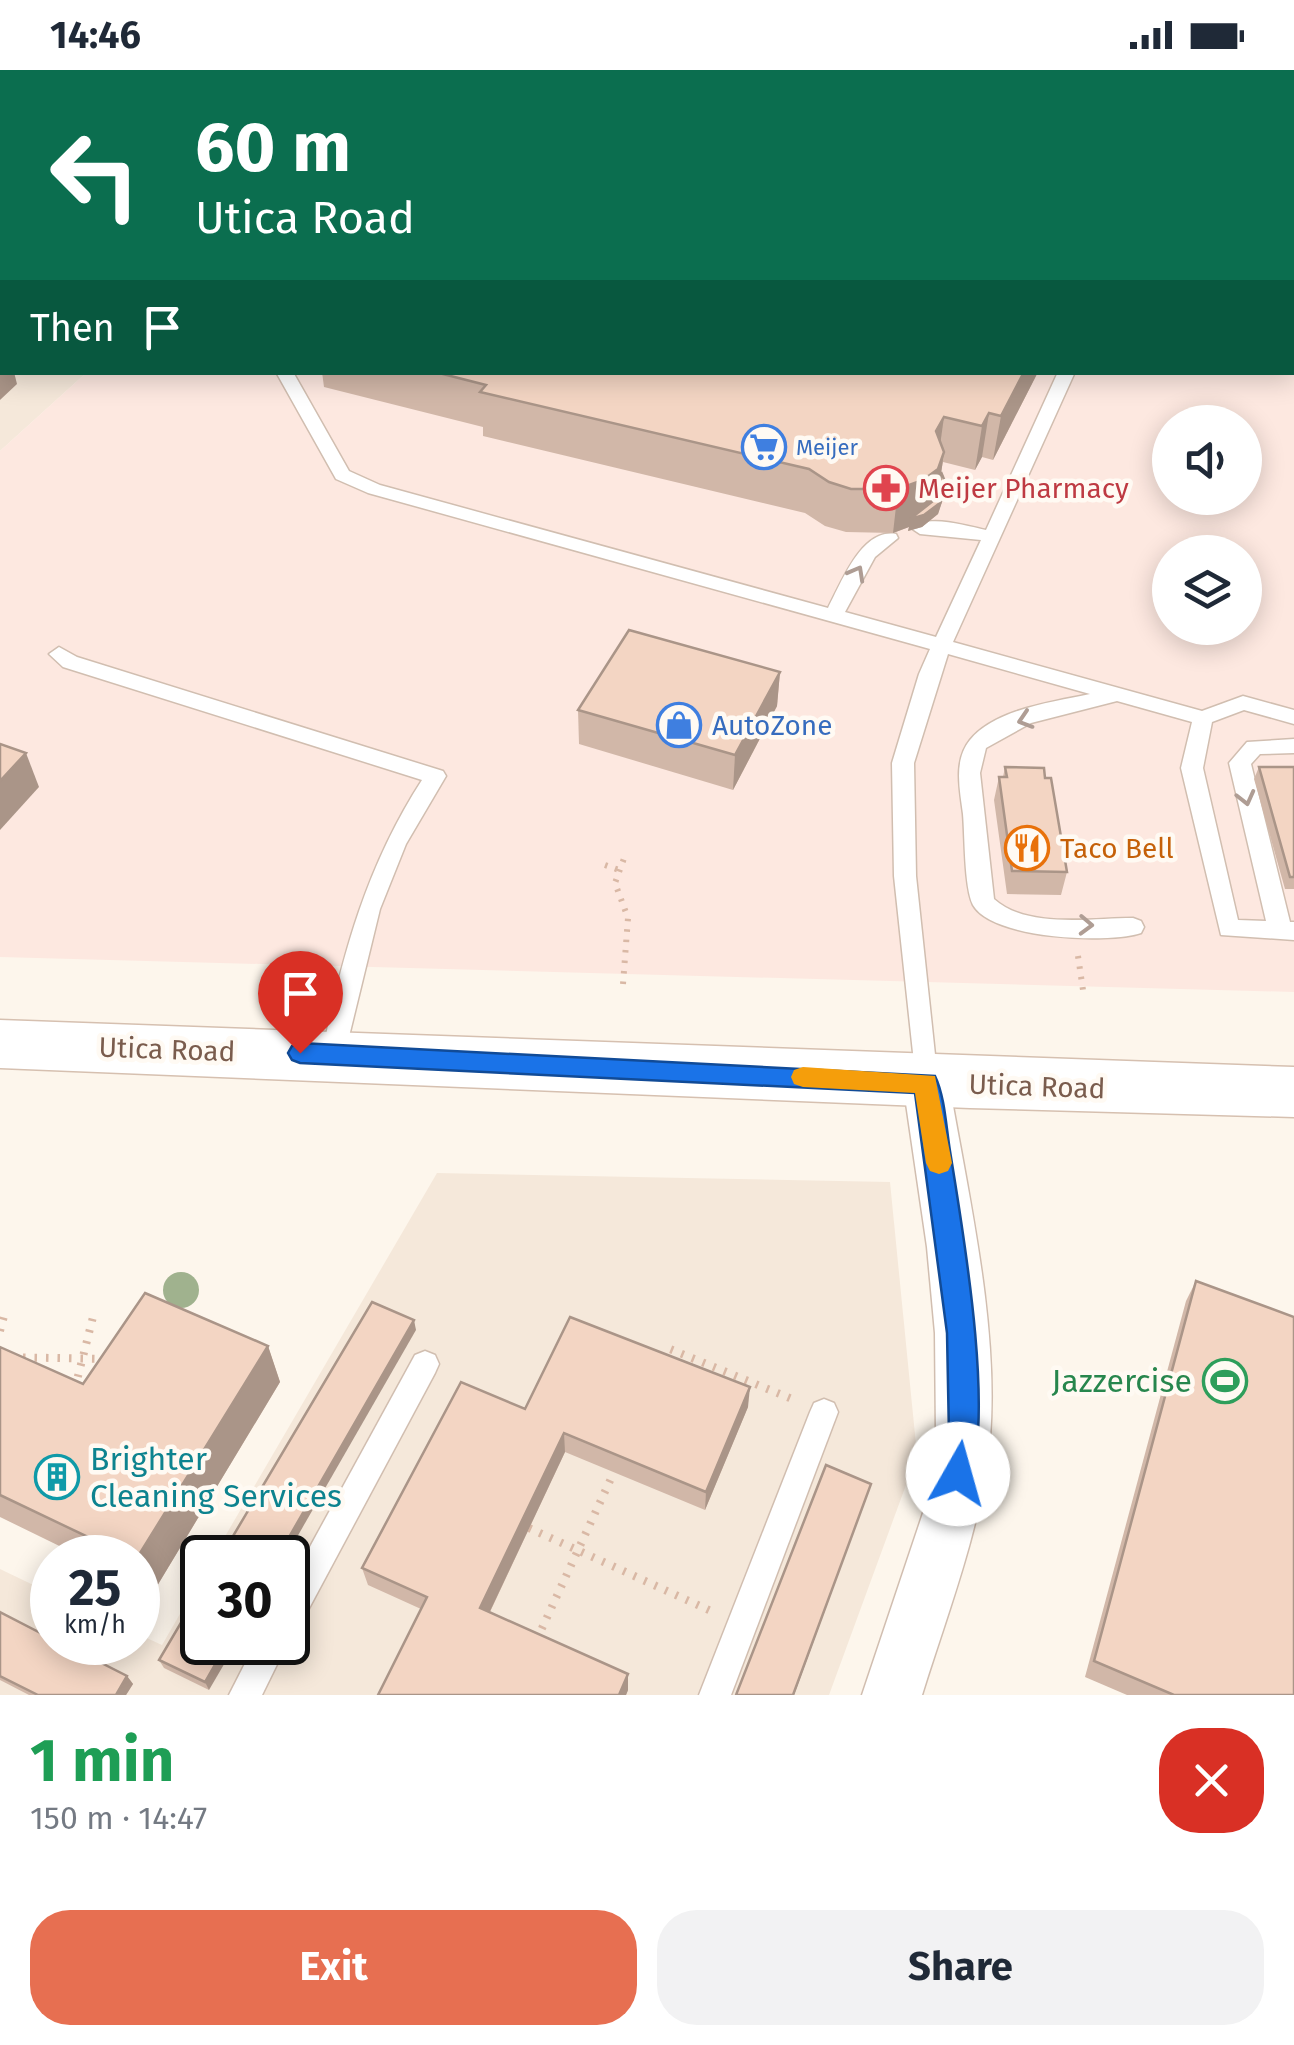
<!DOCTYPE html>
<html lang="en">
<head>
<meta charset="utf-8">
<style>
  :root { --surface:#fff; --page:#f2f2f3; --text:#1f2937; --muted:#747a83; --accent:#e76f51 }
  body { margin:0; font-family:"Fira Sans",sans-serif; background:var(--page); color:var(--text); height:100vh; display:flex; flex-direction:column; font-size:38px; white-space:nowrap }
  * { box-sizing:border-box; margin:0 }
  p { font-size:32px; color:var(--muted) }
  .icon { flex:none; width:55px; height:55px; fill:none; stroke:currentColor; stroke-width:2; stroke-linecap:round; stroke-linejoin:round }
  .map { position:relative; height:1625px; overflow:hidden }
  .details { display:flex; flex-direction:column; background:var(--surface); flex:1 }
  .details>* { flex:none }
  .banner { position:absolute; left:0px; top:0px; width:1295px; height:305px; box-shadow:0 5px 25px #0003; background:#0b6e4f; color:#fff; overflow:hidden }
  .fabs { position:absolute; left:1152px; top:335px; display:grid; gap:20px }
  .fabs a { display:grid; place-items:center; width:110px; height:110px; border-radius:50%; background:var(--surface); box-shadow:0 5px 25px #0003; font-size:50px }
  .speed { position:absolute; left:30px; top:1465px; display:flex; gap:20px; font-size:50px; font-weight:700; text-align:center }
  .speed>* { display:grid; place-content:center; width:130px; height:130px; border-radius:50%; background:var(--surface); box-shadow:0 5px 25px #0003; line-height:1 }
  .speed small { font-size:25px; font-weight:400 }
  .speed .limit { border:5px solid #111; border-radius:15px; background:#fff; color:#111 }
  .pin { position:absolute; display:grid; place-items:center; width:85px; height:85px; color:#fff; margin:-102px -42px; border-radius:50% 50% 50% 0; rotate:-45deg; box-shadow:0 0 10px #0007 }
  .pin .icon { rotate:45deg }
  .me { position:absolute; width:110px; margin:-55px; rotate:7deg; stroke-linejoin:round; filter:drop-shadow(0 0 8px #0008) }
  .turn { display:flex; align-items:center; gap:35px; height:210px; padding:0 30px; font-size:45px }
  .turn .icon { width:130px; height:130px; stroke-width:2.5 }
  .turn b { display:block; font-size:70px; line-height:85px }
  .then { display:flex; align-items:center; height:95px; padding:0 30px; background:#0003; gap:20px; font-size:38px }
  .round { display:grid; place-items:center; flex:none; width:105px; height:105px; border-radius:40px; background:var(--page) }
  .overview { display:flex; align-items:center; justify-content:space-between; height:170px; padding:0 30px }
  h1 { font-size:60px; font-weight:700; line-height:75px; color:#1e9e55 }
  .primary-button { display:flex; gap:20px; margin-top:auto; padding:20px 30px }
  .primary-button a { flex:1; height:115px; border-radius:40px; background:var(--accent); color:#fff; font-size:40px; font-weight:700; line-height:115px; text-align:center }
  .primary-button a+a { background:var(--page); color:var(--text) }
  .status { display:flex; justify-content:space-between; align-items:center; height:70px; padding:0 50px; background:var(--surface); direction:ltr }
  .status svg { height:28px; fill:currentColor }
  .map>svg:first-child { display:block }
</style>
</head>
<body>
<div class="status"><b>14:46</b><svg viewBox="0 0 49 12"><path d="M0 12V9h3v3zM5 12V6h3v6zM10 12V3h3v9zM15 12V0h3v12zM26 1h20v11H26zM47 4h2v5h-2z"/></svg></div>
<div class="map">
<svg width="1294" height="1625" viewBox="0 0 1294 1625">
  <rect width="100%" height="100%" fill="#fdf6ec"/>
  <g fill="#f5e8da">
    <path d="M0,0H419L2,2V302L86,303L0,381Z"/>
    <path d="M437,1103L890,1112L917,1385L829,1625H0V1499L52,1524V1572H138V1564L162,1575L202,1506V1572H288V1488L213,1487Z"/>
  </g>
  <path fill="#fde8e0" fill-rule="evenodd" d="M419,0H1294V922L0,887V381L86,303L1292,302V2H416ZM1170,352H1245V428H1170ZM1170,482H1245V558H1170Z"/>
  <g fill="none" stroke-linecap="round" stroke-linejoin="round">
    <defs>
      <g id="service">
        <path d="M1228,0H1254L1256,2H1230Z"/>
        <rect x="1292" y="6" width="2" height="9"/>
        <path d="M276,302H293L349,401L380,415L828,538C841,514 861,458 896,464L898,468L875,487L845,542L936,567L981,470L920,464L911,458C928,444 964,455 986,460L1058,302H1075L953,572L1202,641L1243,626L1294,640V654L1244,640L1212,652L1203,698L1238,850L1266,851L1229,693L1247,672L1294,669V683L1260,684L1251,694L1290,852H1294V870L1221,865L1181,698L1192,652L1117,631L1031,653L986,678L980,703L994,829C1027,859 1091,848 1133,848L1141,851L1144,857L1141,863C1108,874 992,869 973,835C964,817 965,766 963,744C960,720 953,691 970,670C995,639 1053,632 1090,624L948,584L914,693L916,806L938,1013L935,1020L926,1023L917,1020L894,806L892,693L919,604L930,579L368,423L336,409Z"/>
        <path d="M59,577L77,587L443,701L446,706L406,774L380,839L343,991L334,994L325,991L322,984C342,885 367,795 422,710L63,597L49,584Z"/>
        <path d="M425,1281L435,1285L439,1294L435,1303L299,1557L288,1561V1517L415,1285Z"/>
        <path d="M824,1329L834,1333L838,1342L731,1625H699L810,1342L814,1333Z"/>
        <path d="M288,1570V1572L262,1625H229L256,1572Z"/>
      </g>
      <g id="minor">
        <rect x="0" y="97" width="2" height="17"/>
        <path d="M926,994L942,999L949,1013C968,1124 999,1255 990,1368C982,1456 948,1541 922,1625H862L923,1443L936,1366L935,1263L927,1177L903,1013L910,999Z"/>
      </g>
      <path id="secondary" d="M0,950L1294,997V1047L970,1038L0,998Z"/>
    </defs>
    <use href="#service" stroke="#d1beb0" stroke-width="3"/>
    <use href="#minor" stroke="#d1beb0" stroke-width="3"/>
    <use href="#secondary" stroke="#d6c0b0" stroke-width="3"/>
    <g stroke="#d9b8a5" stroke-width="6" stroke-dasharray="2.5 8" stroke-linecap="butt">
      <path d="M605,795L619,800"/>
      <path d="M1078,886L1084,927"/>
      <path d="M623,914L628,848L615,813L626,783"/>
    </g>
    <g stroke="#d9b8a5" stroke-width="8" stroke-dasharray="2.5 9" stroke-linecap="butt">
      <path d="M0,1261L4,1246"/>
      <path d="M0,1287L109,1289"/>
      <path d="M666,1289L670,1279L797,1331"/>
      <path d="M75,1318L93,1247"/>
      <path d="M529,1458L711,1541"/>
      <path d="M537,1569L614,1402"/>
    </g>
    <use href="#service" fill="#fff" fill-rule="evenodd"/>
    <use href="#minor" fill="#fff" fill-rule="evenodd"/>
    <use href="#secondary" fill="#fff" fill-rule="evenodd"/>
  </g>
  <circle fill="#a0b28e" cx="181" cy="1220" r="18"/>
  <g fill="#d1b7a8">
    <rect x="192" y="0" width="159" height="2"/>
    <path d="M2,30V66L0,65V32Z"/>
    <path d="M0,161L2,162V230L0,229Z"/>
    <path d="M322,302H1038L993,390L982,387L975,400L943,392L941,402L944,426L938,444L922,457L908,461L909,457L893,463L846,462L825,456L805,443L483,366V357L324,317Z"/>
    <path d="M780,602L777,636L733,720L579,674L578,640Z"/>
    <path d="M1005,697L1045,708L1067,802L1061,825L1007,824L994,730L999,707H1003Z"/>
    <path d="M1259,697H1294V819H1285L1254,709Z"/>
    <path d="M1196,1211L1294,1625H1127L1085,1607L1186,1231Z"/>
    <path d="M268,1276L280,1312L154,1521L138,1514V1488H84L0,1447V1277L83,1314Z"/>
    <path d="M748,1337L705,1440L565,1382L490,1542L628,1604V1620L626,1625H378L421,1539L368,1515L362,1498L525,1339Z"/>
    <path d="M202,1517L209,1620L164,1598L159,1590Z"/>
    <path d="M0,1542L127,1606L133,1614L126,1625H29L0,1610Z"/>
  </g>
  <g fill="#aa9588">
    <path d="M245,0H272L271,2H246Z"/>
    <path d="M334,0H351V2H331Z"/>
    <path d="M2,298V302H14L17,314L0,330V300Z"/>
    <path d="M1024,302H1038L993,390L1001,346Z"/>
    <path d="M989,343L982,387L975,400L982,356Z"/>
    <path d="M944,347L938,390L936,361Z"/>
    <path d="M944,382L938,426L946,414L944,426L938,444L922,457L908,461L909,457L893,463L898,419Z"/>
    <path d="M780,602L777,636L733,720L735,685Z"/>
    <path d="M26,683L39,717L0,760V711Z"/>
    <path d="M414,1250L416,1260L285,1488H277Z"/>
    <path d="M268,1276L280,1312L154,1521L138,1493L137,1488Z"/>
    <path d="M750,1317L748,1337L705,1440L706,1422Z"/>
    <path d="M564,1363L565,1382L484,1554L480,1538Z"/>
    <path d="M871,1414L794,1625H793Z"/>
    <path d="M228,1572H237L209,1620L205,1612Z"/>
    <path d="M628,1604V1620L626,1625H619Z"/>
    <path d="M127,1606L133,1614L126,1625H116Z"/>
  </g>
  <g fill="#f3d5c3" stroke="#aa9588" stroke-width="2.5">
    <path d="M44,0H117L114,2H40Z"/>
    <path d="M268,0H334L331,2H265Z"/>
    <path d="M672,0H1155L1154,2H670Z"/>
    <path d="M2,30V45H0V32Z"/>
    <path d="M0,173H2V205L0,208Z"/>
    <path d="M435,302H1024L1001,346L989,343L982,356L944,347L936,361L944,382L938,399L923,410L898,419H851L829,412L809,399L480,322L486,315Z"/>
    <path d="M941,402L946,414L940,433L924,445L910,449L933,431L940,414Z"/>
    <path d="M629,560L780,602L735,685L578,640Z"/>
    <path d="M0,674L26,683L0,711Z"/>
    <path d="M1005,697L1044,698L1045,708H1051L1067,802L1012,801L999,707H1007Z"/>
    <path d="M1259,697H1294V807H1290Z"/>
    <path d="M1196,1211L1294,1247V1625H1174L1094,1591Z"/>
    <path d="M145,1223L268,1276L137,1488H132L0,1425V1277L83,1314Z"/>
    <path d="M372,1232L414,1250L277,1488H220Z"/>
    <path d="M570,1247L750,1317L706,1422L564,1363L480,1538L628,1604L619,1625H378L427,1527L362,1498L461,1312L525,1339Z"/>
    <path d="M826,1395L871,1414L793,1625H736Z"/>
    <path d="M202,1517V1572H228L205,1612L159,1590Z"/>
    <path d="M0,1542L52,1569V1572H60L127,1606L116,1625H38L0,1606Z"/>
  </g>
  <defs><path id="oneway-chevron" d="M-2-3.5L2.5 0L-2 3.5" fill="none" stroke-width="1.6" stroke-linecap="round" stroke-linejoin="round" transform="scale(2.5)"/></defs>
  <g stroke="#af9d94">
    <use href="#oneway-chevron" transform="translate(857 503) rotate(-61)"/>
    <use href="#oneway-chevron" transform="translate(1025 650) rotate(162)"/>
    <use href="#oneway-chevron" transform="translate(1246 728) rotate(76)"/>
    <use href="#oneway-chevron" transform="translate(1086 855) rotate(2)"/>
  </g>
  <path fill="#1a73e8" stroke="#114b97" stroke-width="2.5" d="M300,973L935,1006C945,1027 946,1057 950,1081C962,1156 996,1348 968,1415L958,1419L947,1415L943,1404L949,1366L947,1263L915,1023L300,993L292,990L288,983L292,976Z"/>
  <path fill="#f59e0b" d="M803,997L935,1006L952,1093L948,1101L939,1104L930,1101L926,1093L915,1023L803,1017L794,1014L791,1007L794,1000Z"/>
  <defs>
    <symbol id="supermarket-ring" viewBox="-11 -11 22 22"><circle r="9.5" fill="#fffaf3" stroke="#3f7fe0" stroke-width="1.5"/><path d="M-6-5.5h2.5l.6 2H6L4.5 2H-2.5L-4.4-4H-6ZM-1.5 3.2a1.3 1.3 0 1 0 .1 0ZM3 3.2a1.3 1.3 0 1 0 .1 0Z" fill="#3f7fe0"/></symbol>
    <symbol id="pharmacy-ring" viewBox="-11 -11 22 22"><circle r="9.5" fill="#fffaf3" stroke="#e0444e" stroke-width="1.5"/><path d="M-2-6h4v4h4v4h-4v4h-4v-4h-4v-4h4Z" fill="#e0444e"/></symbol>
    <symbol id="shop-ring" viewBox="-11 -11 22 22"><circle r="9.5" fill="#fffaf3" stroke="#3f7fe0" stroke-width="1.5"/><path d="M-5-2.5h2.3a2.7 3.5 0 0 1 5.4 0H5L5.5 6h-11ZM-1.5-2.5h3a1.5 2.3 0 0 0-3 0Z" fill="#3f7fe0"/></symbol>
    <symbol id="restaurant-ring" viewBox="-11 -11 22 22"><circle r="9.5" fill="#fffaf3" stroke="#e8710a" stroke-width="1.5"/><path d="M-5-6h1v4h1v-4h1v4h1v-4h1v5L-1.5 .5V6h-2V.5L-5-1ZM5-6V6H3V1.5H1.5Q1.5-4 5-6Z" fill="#e8710a"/></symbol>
    <symbol id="stadium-ring" viewBox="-11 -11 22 22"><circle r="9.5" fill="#fffaf3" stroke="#2e9e5b" stroke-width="1.5"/><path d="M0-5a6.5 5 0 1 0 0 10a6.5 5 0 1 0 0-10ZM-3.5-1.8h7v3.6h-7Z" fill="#2e9e5b"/></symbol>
    <symbol id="building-ring" viewBox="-11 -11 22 22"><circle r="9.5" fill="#fffaf3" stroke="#0f9aa8" stroke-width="1.5"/><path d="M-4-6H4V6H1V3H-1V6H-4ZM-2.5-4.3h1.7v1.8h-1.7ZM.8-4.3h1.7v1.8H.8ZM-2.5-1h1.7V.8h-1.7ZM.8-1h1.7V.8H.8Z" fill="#0f9aa8"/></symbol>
  </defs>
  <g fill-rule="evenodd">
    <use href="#supermarket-ring" x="739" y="352" width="50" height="50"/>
    <use href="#pharmacy-ring" x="861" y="393" width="50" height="50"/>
    <use href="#shop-ring" x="654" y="630" width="50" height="50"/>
    <use href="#restaurant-ring" x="1002" y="753" width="50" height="50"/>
    <use href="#stadium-ring" x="1200" y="1286" width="50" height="50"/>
    <use href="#building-ring" x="32" y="1382" width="50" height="50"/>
  </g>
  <g text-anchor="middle" stroke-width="9" stroke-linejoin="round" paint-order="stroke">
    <g font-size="22" fill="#366cbe" stroke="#fffaf3" text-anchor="start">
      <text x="796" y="385">Meijer</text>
    </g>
    <g font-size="28" fill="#be3a42" stroke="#fffaf3" text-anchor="start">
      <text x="918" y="428">Meijer Pharmacy</text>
    </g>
    <g font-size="28" fill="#366cbe" stroke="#fffaf3" text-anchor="start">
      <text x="712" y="665">AutoZone</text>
    </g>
    <g font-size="28" fill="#c56008" stroke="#fffaf3" text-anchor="start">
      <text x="1060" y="788">Taco Bell</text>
    </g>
    <g font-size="28" fill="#7a5c4d" stroke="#fffaf3">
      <text transform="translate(167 979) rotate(2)" y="10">Utica Road</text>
      <text transform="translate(1037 1016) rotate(2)" y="10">Utica Road</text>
    </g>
    <g font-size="32" fill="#27864d" stroke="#fffaf3" text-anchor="end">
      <text x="1192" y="1322">Jazzercise</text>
    </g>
    <g font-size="32" fill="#0d838f" stroke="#fffaf3" text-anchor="start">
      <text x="90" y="1400">Brighter<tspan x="90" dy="37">Cleaning Services</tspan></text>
    </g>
  </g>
</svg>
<div class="fabs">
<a><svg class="icon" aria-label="sound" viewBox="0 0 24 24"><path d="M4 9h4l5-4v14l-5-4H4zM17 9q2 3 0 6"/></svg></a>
<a><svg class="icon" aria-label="layers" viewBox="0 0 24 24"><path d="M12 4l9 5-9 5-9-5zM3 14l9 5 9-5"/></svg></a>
</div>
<div class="speed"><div>25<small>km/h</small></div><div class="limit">30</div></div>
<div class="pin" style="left:300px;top:983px;background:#d93025"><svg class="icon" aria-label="arrive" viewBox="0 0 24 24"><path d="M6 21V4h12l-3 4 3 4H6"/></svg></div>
<svg class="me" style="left:958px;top:1404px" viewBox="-20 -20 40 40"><circle r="19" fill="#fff"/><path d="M0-13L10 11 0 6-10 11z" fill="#1a73e8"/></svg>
<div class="banner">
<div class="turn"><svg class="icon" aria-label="left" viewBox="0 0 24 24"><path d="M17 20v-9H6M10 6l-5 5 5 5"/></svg><div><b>60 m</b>Utica Road</div></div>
<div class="then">Then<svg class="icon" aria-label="arrive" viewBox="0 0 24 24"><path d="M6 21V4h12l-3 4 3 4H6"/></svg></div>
</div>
</div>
<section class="details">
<div class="overview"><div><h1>1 min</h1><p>150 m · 14:47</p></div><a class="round" style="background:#d93025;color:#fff"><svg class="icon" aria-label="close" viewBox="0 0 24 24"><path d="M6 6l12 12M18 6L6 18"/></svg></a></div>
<div class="primary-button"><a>Exit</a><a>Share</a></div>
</section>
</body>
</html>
